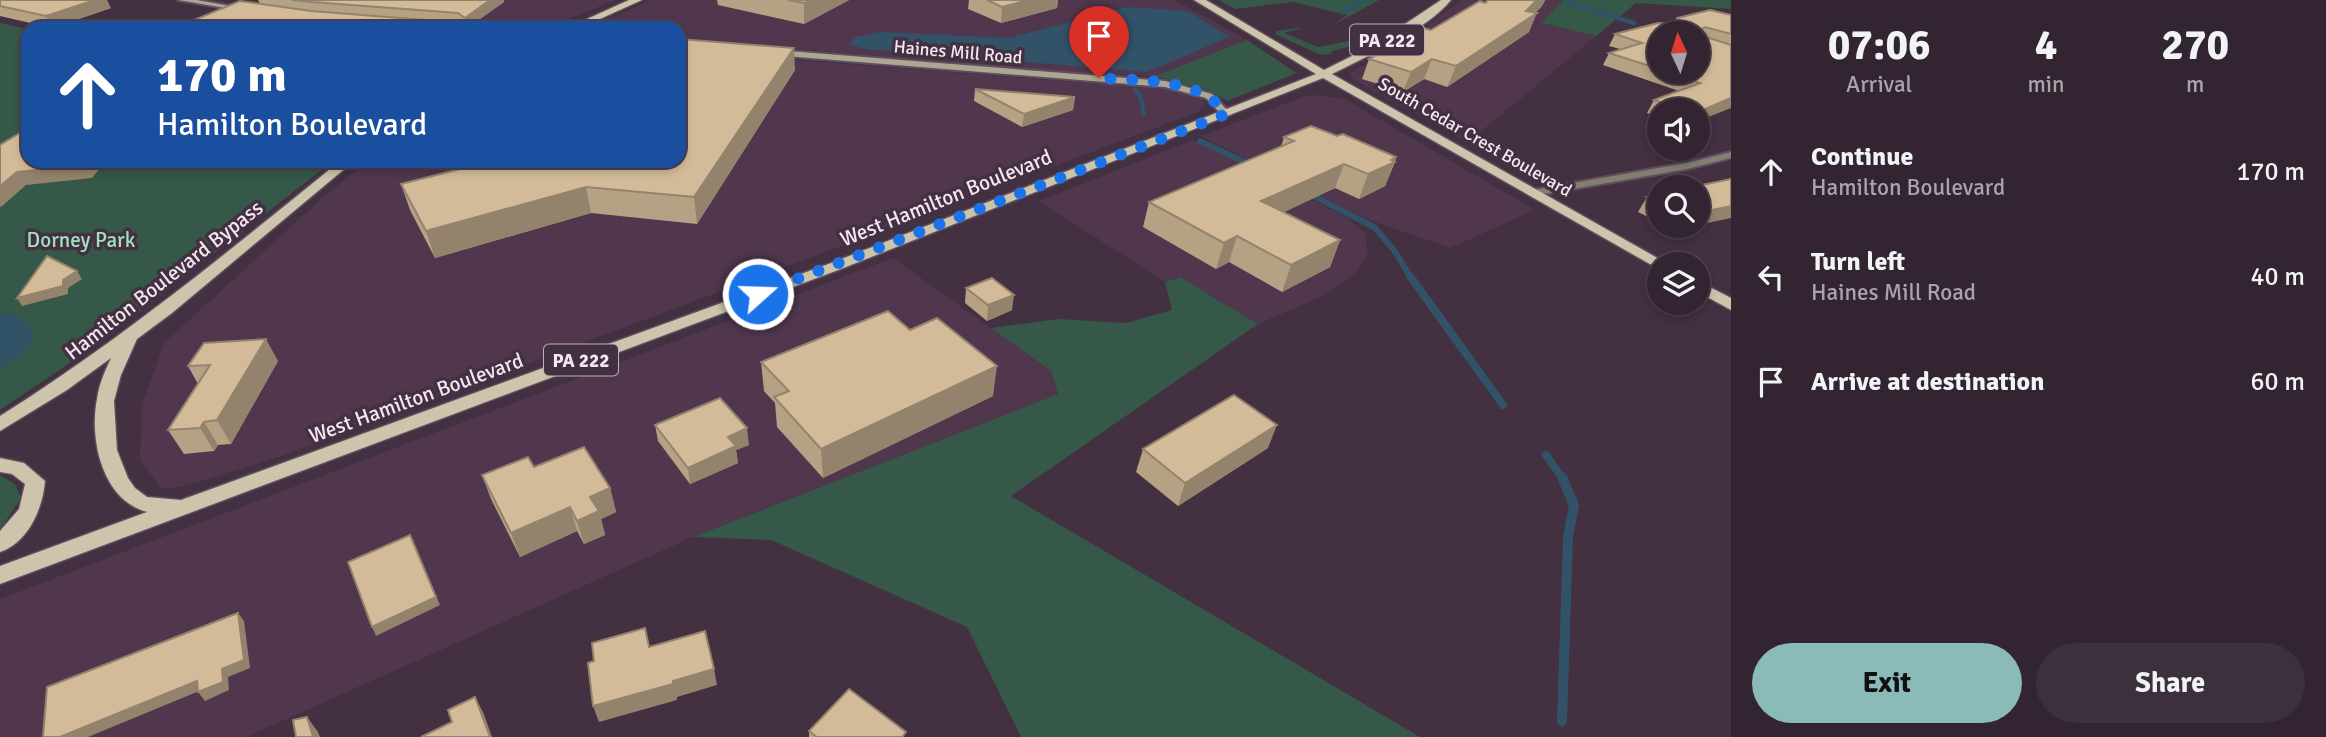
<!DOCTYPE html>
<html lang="en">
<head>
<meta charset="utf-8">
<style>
  :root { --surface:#322431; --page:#3d303d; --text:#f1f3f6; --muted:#a8a4ab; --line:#4d414d; --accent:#8bbbb9 }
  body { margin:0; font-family:Signika,sans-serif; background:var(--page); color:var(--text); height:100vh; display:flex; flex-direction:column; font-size:26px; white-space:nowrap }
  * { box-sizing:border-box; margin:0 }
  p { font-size:23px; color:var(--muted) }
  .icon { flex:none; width:38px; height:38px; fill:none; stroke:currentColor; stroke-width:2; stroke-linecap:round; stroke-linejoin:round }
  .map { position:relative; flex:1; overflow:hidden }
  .sheet { display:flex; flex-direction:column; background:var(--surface); width:595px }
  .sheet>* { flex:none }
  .guide { position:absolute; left:21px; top:21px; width:665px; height:147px; border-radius:21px; box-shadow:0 4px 10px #0003,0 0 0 2px var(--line); background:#1a4fa0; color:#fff; overflow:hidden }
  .needle { width:46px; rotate:356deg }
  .fabs { position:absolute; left:1647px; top:21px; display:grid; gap:14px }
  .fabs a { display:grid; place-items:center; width:63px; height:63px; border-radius:50%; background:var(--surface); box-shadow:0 4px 10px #0003,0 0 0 2px var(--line); font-size:35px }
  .pin { position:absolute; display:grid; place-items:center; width:60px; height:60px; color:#fff; margin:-72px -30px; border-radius:50% 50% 50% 0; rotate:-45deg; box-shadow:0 0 7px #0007 }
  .pin .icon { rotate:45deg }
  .me { position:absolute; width:77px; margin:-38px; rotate:70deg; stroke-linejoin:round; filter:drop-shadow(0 0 5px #0008) }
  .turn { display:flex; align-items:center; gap:24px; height:147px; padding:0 21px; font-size:32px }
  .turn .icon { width:91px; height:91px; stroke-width:2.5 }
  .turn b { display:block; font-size:49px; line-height:60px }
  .eta { display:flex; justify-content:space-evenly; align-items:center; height:119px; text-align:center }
  .eta b { font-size:42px; font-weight:700; line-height:49px }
  .primary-button { display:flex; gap:14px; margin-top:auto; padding:14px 21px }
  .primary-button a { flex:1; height:80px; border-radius:42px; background:var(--accent); color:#111; font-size:28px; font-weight:700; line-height:80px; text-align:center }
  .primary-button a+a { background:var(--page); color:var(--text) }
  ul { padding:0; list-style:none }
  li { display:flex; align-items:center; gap:21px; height:105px; padding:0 21px }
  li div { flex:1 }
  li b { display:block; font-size:26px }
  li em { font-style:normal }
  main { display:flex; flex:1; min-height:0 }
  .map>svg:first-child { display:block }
</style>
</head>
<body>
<main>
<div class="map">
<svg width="1731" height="737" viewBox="0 0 1731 737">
  <rect width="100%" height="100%" fill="#433041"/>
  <g fill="#50374e">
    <path d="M488,0H616L550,26L456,22Z"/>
    <path d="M651,0H1175L1247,40L1155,76L1084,73L679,39V28H588Z"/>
    <path d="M1462,0H1563L1541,23L1596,36L1468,142L1364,86L1351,77L1350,73L1412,37Z"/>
    <path d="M679,51L1087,83L1102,80L1151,85L1199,96L1206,104L1198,112L288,454L202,481L174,488H161L140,460L142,405L164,343L320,200L367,161H679Z"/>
    <path d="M1320,95L1345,99L1535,210L1450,248L1367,219L1201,136L1305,96Z"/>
    <path d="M1193,140L1348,218L1365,233L1368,255L1354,274L1321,297L1258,324L1180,277L1165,282L1039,201Z"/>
    <path d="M893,258L1051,371L1058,394L693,537L246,737H0V599Z"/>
  </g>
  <g fill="#355848">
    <path d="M1219,0H1379L1330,27L1347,15L1293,2L1235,9Z"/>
    <path d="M1563,0H1731V9L1636,3L1596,36L1541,23Z"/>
    <path d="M0,23L28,29V161H333L98,344L0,410Z"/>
    <path d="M1297,28H1302L1284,33L1318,47L1349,41L1353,45L1330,52L1332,54L1321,55L1275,34L1277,31Z"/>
    <path d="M1247,40L1297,73L1227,101L1207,90L1155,76Z"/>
    <path d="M1180,277L1258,324L1011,496L1420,737H1021L967,627L771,540L693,537L1058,394L1051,371L991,328L1058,319L1126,323L1172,310L1165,282Z"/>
    <path d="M0,475L15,484L21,498L0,530Z"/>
  </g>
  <g fill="#325268">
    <path d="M1126,7L1188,11L1229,37L1147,72L865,49L848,44L856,37L879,32L1009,38Z"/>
    <path d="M0,312C11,313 17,315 26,323C48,343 13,357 0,369Z"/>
  </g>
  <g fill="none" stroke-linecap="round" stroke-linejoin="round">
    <g stroke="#325268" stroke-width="4.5">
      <path d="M1567,2L1634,23"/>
      <path d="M1343,13L1363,0"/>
      <path d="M1135,90L1140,95L1144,114"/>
    </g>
    <g stroke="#325268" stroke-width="6">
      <path d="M1200,141L1253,166"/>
      <path d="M1308,193L1374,227L1394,250L1411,278"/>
    </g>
    <g stroke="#325268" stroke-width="8">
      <path d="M1410,276L1503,405"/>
      <path d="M1546,455L1563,479"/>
    </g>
    <path stroke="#325268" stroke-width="10" d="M1562,721L1568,538L1574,505L1562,477"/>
    <defs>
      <path id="street" d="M1731,152V158L1687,169L1533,196L1528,193L1533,190L1687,163Z"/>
      <g id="secondary">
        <path d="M178,0H197L247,9L243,11Z"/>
        <path d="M776,50L1165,81L1212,94L1231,114L1223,116L1206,98L1165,87L773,55L772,53Z"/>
      </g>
      <g id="primary">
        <path d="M629,0H642L580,28H567Z"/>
        <path d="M1194,0H1206L1324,70L1372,46L1441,0H1451C1428,29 1366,57 1332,74L1668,264H1659V268L1655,267L1323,78L841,269L0,584V566L147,512C102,500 89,439 97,399C99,384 105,371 111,358L67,390L0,431V416C121,340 229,251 340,161H354L172,313L137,339L121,375L114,401L117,450L128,478L135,488L147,497L181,500L831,263L1316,74Z"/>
        <path d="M1698,281L1731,298V310L1698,292Z"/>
        <path d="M0,458L24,463L45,481C43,508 28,543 0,552V531L19,509L25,484L12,474L0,472Z"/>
      </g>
    </defs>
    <use href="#street" stroke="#5f4d5d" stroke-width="4"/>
    <use href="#secondary" stroke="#5f4d5d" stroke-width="4"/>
    <use href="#primary" stroke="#5f4d5d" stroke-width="3"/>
    <use href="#street" fill="#827e72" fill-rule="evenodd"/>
    <use href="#secondary" fill="#aca693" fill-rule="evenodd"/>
    <use href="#primary" fill="#ccc4ab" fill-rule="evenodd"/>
  </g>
  <g fill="#b5a184" fill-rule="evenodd">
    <path d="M0,0L111,8L52,28L0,16Z"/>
    <path d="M258,0H504V2L467,28L462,24L463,28H175L260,4Z"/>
    <path d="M717,0H849L804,24L718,5Z"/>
    <path d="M969,0H1058L1057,8L1001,23L968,9Z"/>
    <path d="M1488,0H1545L1542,6L1535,13L1529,32L1447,87L1424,79L1403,92L1362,79L1369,59L1381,53L1384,45L1431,30L1485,3Z"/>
    <path d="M1731,15V108L1698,110H1659V118L1647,113L1654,100L1679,91L1603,65L1609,53L1620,49L1609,46L1615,34L1674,24L1677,18ZM1659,33L1698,72H1659Z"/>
    <path d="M795,70L697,224L591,213L435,258L410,210L401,184L464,168Z"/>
    <path d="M975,89L1075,97L1073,110L1022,127L974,101Z"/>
    <path d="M1337,136L1396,157L1395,162L1385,186L1359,199L1335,188L1283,212L1340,240L1330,267L1282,292L1229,262L1216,269L1143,227L1149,202L1281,147L1284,137Z"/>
    <path d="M1659,195V222L1638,212L1647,197Z"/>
    <path d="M1665,226H1696L1674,230Z"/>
    <path d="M966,288L1012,310L987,321L965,303Z"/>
    <path d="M910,330L993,396L823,478L777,427L775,403L764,391L761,362Z"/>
    <path d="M278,361L231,444L218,445L214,451L184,454L168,430L198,384L188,366Z"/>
    <path d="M655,425L749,445L736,450L738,463L690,484L658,441Z"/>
    <path d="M1268,448L1178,506L1136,472L1143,449Z"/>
    <path d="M534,467L610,488L616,512L601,519L605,535L584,544L577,531L520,557L491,499L482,475Z"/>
    <path d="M809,731L906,737H809Z"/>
  </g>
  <g fill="#94836c">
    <path d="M95,0H107L111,8L52,28L46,16Z"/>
    <path d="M490,0H504V2L467,28L465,18Z"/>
    <path d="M810,0H849L804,24V3Z"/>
    <path d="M1029,0H1058L1057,8L1001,23L1002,7Z"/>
    <path d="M1537,0H1545L1542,6L1529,18L1537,13L1529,32L1447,87L1456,66L1526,11Z"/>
    <path d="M461,20L463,28H449Z"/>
    <path d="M794,48L795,70L697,224L694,197Z"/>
    <path d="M1432,59L1424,79L1403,92L1411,72Z"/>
    <path d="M1075,97L1073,110L1022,127L1024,114Z"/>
    <path d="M1731,98V108L1698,121V112Z"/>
    <path d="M1396,157L1385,186L1359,199L1368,174Z"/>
    <path d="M88,161H106L92,178L26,185L1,207L0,206V186L17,172Z"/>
    <path d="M1344,164L1335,188L1253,227L1261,201Z"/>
    <path d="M586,187L591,213L435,258L426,231Z"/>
    <path d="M1731,206V218L1698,225V213Z"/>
    <path d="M1677,226H1696L1674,230Z"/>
    <path d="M1237,236L1229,262L1216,269L1224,243Z"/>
    <path d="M1340,240L1330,267L1282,292L1291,265Z"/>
    <path d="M77,271L82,279L68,288V294L22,306L17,298L63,280Z"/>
    <path d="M1014,295L1012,310L987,321L988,305Z"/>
    <path d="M266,339L278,361L231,444L217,420Z"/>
    <path d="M997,366L993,396L823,478L821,449Z"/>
    <path d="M204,422L218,445L214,451L200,428Z"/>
    <path d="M1277,425L1268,448L1178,506L1185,483Z"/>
    <path d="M747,428L749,445L736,450L738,463L690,484L688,468L728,437Z"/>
    <path d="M610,488L616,512L601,519L605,535L584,544L577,521L590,497Z"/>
    <path d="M570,507L577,531L520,557L511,533Z"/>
    <path d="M410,535L440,605L376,636L372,627Z"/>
    <path d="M238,613L244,621L250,668L228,677L229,690L205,701L198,692Z"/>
    <path d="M714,669L717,685L677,697V700L599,722L593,706Z"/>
    <path d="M197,681L204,689L88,737H60Z"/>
    <path d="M475,697L483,712L492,737H490Z"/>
    <path d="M307,717L318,732L320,737H313Z"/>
  </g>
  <g fill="#d3bb9a" stroke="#94836c" stroke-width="2">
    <path d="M0,0H95L46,16L0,6Z"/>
    <path d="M292,0H490L465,18L458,13L312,2Z"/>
    <path d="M788,0H810L804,3Z"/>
    <path d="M987,0H1029L1002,7Z"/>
    <path d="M1488,0H1537L1526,11L1537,13L1456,66L1432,59L1411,72L1369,59L1392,47L1384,45L1419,27L1431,30L1480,1L1485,3Z"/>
    <path d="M240,1L311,11L426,20H461L449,28H175Z"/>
    <path d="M1710,10L1731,15V34L1705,27L1702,29L1703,36L1731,45V98L1698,112V110H1682L1654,100L1700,83L1666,72H1698V33H1659V69L1609,53L1642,43L1615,34L1658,23L1677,24V18Z"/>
    <path d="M679,39L794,48L694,197L586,187L426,231L401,184L464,168L472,161H679Z"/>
    <path d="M975,89L1075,97L1024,114Z"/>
    <path d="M1311,126L1337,136L1343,134L1396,157L1391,160L1395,162L1368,174L1344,164L1261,201L1340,240L1291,265L1237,236L1224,243L1149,202L1294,141L1284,137Z"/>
    <path d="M28,128V161H88L85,165L17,172L0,186V145Z"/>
    <path d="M1731,179V206L1698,213V187H1692Z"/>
    <path d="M1659,195V203L1647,197Z"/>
    <path d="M47,256L77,271L63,280V286L17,298Z"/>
    <path d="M992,278L1014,295L988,305L966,288Z"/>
    <path d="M888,311L910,330L937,318L997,366L821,449L774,397L789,391L761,362Z"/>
    <path d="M266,339L217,420L204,422L200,428L168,430L210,365L188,366L204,343Z"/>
    <path d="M1234,395L1277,425L1185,483L1143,449Z"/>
    <path d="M720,398L747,428L728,437L736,446L688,468L655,425Z"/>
    <path d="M584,447L610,488L590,497L599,511L577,521L570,507L511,533L482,475L528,457L534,467Z"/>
    <path d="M410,535L436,597L372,627L348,562Z"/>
    <path d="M238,613L244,660L222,669L223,682L198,692L197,681L60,737H43L47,687Z"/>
    <path d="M645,628L649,647L705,631L714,669L673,681V684L593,706L588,663L594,661L592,643Z"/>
    <path d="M849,689L906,732L902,737H817L809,731Z"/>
    <path d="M475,697L490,737H421L452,722L448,710Z"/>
    <path d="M307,717L313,737H296L293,720Z"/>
  </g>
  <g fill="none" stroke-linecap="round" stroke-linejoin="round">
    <path stroke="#1a73e8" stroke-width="12" stroke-dasharray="0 21.6" d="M758,294L1226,114C1201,77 1138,81 1099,78"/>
  </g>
  <g text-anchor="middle" stroke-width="7" stroke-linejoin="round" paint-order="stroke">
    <g font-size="18" fill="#f4e7f2" stroke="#433041">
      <text transform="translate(958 52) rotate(5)" y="6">Haines Mill Road</text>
      <text transform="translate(1475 137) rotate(30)" y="6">South Cedar Crest Boulevard</text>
    </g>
    <g fill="#433041" stroke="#bfb0bd" stroke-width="2">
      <rect x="1350" y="24.5" width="74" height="31" rx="5"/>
      <rect x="544" y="344.5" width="74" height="31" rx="5"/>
    </g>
    <g font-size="19" font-weight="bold" fill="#f4e7f2">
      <text x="1387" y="47">PA 222</text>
      <text x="581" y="367">PA 222</text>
    </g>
    <g font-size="21" fill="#f4e7f2" stroke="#433041">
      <text transform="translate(946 198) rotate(-22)" y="7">West Hamilton Boulevard</text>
      <text transform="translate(164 280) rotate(-38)" y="7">Hamilton Boulevard Bypass</text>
      <text transform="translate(416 398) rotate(-20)" y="7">West Hamilton Boulevard</text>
    </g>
    <g font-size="21" fill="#9fe3c2" stroke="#433041">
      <text x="81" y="247">Dorney Park</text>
    </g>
  </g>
</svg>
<div class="fabs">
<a><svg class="needle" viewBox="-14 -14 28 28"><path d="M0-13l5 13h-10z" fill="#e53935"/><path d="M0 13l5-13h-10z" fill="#a8a4ab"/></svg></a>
<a><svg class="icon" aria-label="sound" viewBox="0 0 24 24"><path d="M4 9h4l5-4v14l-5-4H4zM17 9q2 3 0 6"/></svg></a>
<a><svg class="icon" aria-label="search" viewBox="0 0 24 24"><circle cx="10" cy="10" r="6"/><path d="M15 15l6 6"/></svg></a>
<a><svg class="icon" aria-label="layers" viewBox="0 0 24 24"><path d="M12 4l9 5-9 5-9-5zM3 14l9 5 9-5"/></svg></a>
</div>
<div class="pin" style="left:1099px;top:78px;background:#d93025"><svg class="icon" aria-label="arrive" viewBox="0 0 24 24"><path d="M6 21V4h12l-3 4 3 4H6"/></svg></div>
<svg class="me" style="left:758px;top:294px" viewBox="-20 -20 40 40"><circle r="17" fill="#1a73e8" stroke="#fff" stroke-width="3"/><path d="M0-11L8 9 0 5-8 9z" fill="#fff"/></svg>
<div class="guide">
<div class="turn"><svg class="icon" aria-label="ahead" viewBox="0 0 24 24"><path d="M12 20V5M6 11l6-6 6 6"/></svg><div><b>170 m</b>Hamilton Boulevard</div></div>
</div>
</div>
<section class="sheet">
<div class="eta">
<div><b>07:06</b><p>Arrival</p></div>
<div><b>4</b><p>min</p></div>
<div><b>270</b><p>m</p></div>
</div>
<ul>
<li><svg class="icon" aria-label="ahead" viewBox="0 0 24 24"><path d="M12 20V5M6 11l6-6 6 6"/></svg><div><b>Continue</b><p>Hamilton Boulevard</p></div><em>170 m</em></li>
<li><svg class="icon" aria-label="left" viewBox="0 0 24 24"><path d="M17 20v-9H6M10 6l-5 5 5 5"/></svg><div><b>Turn left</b><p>Haines Mill Road</p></div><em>40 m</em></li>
<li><svg class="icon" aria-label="arrive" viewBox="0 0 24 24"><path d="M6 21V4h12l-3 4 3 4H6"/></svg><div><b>Arrive at destination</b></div><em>60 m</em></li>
</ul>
<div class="primary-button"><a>Exit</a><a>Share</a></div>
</section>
</main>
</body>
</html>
